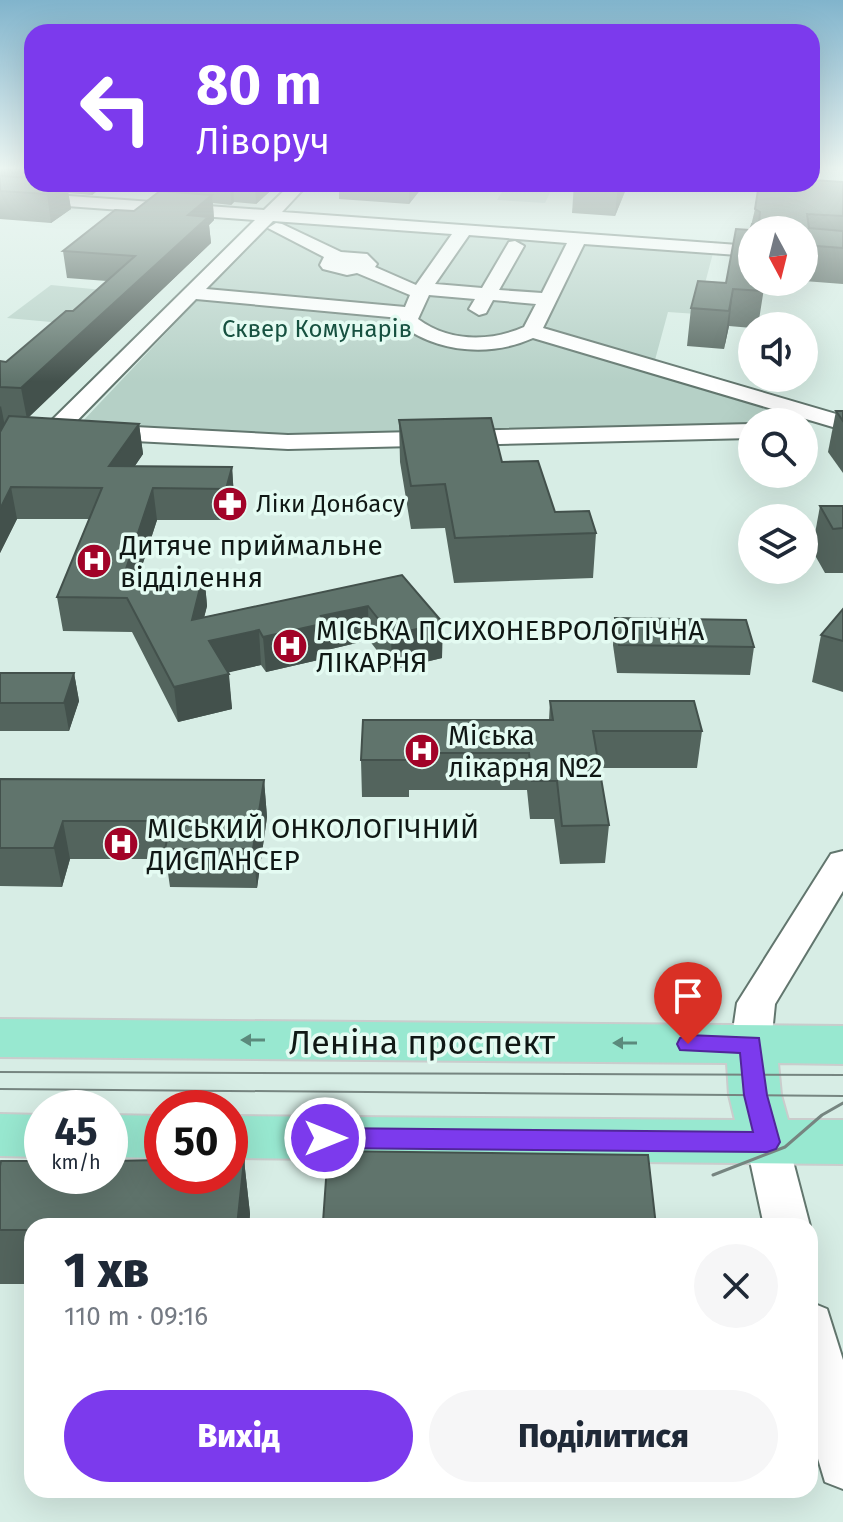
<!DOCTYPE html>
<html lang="uk">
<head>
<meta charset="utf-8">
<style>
  :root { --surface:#fff; --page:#f6f6f7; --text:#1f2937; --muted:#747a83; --accent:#7c3aed }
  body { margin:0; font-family:"Fira Sans",sans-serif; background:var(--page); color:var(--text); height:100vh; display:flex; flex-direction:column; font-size:30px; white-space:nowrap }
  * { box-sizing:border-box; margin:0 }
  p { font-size:26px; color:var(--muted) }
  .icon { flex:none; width:44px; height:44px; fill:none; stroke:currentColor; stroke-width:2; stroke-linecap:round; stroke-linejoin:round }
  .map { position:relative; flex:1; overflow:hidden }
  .panel { position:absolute; left:24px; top:1218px; width:794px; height:280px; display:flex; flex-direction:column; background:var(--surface); border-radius:24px; box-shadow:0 8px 32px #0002 }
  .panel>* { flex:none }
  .top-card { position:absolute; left:24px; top:24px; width:796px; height:168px; border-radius:24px; box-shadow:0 8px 32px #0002; background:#7c3aed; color:#fff; overflow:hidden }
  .needle { width:52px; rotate:173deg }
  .buttons { position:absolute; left:738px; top:216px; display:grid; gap:16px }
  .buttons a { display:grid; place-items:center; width:80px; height:80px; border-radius:50%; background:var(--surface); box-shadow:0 8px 32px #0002; font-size:40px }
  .speed { position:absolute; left:24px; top:1090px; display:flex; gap:16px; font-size:40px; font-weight:700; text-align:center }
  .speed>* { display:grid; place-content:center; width:104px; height:104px; border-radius:50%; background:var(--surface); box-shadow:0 8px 32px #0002; line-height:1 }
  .speed small { font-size:20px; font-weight:400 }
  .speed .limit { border:12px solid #d22; background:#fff; color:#111 }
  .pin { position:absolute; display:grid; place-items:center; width:68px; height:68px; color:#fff; margin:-82px -34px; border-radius:50% 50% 50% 0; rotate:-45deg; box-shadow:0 0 8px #0007 }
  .pin .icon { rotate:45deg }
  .me { position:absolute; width:88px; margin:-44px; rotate:90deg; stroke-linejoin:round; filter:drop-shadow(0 0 6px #0008) }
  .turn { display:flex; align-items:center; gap:28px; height:168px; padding:0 40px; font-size:36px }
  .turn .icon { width:104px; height:104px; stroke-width:2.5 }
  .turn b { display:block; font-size:56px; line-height:68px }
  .round { display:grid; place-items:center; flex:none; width:84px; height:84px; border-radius:42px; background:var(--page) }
  .summary { display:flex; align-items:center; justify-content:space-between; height:136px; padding:0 40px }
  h1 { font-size:48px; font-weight:800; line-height:60px }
  .cta { display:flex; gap:16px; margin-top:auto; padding:16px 40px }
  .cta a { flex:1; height:92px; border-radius:48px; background:var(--accent); color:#fff; font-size:32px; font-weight:800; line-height:92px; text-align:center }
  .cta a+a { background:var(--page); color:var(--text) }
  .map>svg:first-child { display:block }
</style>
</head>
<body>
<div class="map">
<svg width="843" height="1522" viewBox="0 0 843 1522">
  <rect width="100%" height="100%" fill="#d7ede5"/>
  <g fill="#b5d0c6">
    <path d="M507,184H554L545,203L497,200Z"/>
    <path d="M274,219L713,253L697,314L668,312L655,360L843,415V422L289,435L80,424Z"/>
    <path d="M51,285L103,290L62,323L7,318Z"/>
  </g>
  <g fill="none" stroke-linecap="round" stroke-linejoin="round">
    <defs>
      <g id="minor">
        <path d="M291,184H308L282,212L752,246V256L584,244L543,328L843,416V430L533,338C491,357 438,353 401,325L400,318L196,299L63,435H47L44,430L47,425L255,220L0,201V191L264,210ZM273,221L452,234L416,285L375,267L377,264L367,254L341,252L282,224L276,223L268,228L324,257L320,265L323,269L347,275L357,273L410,295L405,307L206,289ZM469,235L567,243L542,293L499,290L524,246L515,241L509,242L482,288L435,284ZM429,295L475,299L469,309L479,315L486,313L493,300L536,304L524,327C490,342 449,342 418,319Z"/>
        <path d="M752,424V438L288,449L96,439L88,437L85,432L88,427L96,425L288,435Z"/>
        <path d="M843,851V891L775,1004L771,1044L765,1055L751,1059L737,1055L731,1044L737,1003L831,854Z"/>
        <path d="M767,1125L782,1130L788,1142L810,1226H764L746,1142L752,1130Z"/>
        <path d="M810,1302L827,1309L843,1360V1489L825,1482L810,1432Z"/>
      </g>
      <g id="major">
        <path d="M0,1019L843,1026V1064L778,1063L781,1095L788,1120H843V1164L230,1158V1116L735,1120L729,1095L727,1063L0,1057Z"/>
        <path d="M0,1114L42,1115V1157L0,1156Z"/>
        <path d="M110,1115L162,1116V1158L110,1157Z"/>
      </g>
    </defs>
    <use href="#minor" stroke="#62766e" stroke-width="4"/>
    <use href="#major" stroke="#cacccc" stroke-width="4"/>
    <use href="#minor" fill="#fff" fill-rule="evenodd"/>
    <use href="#major" fill="#98e8d0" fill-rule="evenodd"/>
    <g stroke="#768580" stroke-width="2">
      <path d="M0,1072L843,1075"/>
      <path d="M0,1089L843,1096"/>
    </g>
    <path stroke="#768580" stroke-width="3" d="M713,1175L785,1147L822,1115L843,1103"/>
  </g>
  <g fill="#53645d">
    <path d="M0,169H32V184H106L92,195L68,193L71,209L51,223L0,219Z"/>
    <path d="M843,182V284L804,281V230H752L765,282L758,326H752V328L729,326L724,349L687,346L691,308L726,283L750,230L755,209Z"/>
    <path d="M167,184H278L256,204L234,202L231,205L213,203L214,220L209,225L211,243L28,417L139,424L143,454L134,467H232L234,498L229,520H157L140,572H204L207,606L204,617L402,575L442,658L392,670L369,640L327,650V658L266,672L261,665L228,672L232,709L178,722L132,632L63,631L57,597L89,519H17L0,553V361L6,362L73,311L107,281L67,278L63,251L168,192Z"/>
    <path d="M339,184H425L409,204L339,199Z"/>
    <path d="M574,184H628L615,216L572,213Z"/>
    <path d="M836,411H843V473L828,452Z"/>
    <path d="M399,420L502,462L555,512L596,533L593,578L454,583L445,528L411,529L400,462Z"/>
    <path d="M820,506H843V573H825L812,550Z"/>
    <path d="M843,609V692L812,682L821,635Z"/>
    <path d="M615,618L754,647L750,675L617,673L613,645Z"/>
    <path d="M0,673H74L79,701L69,731H0Z"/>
    <path d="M550,701L702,731L697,768H599L609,825L605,863L560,864L554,819H530L527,790H409V797H362L361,760L549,720Z"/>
    <path d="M0,779L264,780L267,817L257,888L170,887L166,859H70L62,887L0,886Z"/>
    <path d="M244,1160L250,1214L249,1226H32V1284H0V1166Z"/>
    <path d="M323,1222L656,1226H323Z"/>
  </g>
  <g fill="#43514c">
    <path d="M62,184H67L71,209L51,223L47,194Z"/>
    <path d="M90,184H106L92,195Z"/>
    <path d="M230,184H233L234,202L231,205Z"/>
    <path d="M255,184H278L256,204Z"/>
    <path d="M409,184H425L409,204Z"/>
    <path d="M618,184H628L615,216Z"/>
    <path d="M212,195L214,220L209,225L211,243L27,419L21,388L188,215Z"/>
    <path d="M733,289L729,326L724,349L729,311Z"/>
    <path d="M1,406L7,437L0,444V407Z"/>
    <path d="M139,424L143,454L114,497L109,466Z"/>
    <path d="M232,467L234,498L229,520L226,489Z"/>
    <path d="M11,487L17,519L0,553V509Z"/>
    <path d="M153,488L157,520L130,603L125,572Z"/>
    <path d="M204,572L207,606L195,654L192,620Z"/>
    <path d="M368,606L369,640L327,650V658L266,672L263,637L321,616Z"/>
    <path d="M443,623L442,658L392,670L391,635Z"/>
    <path d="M259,630L261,665L213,676L209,641Z"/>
    <path d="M74,673L79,701L69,731L64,703Z"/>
    <path d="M229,674L232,709L178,722L174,687Z"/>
    <path d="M264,780L267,817L257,888L253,849Z"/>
    <path d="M63,821L70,859L62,887L54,848Z"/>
    <path d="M244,1160L250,1214L249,1226H237Z"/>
  </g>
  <g fill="#60746c" stroke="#43514c" stroke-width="2">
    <path d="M0,176L32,178V184H62L47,194L0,191Z"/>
    <path d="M812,180L843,182V216L807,214L809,228L843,231V248L804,245V230H752V282H765L763,291L733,289L729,311L691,308L698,281L726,283L736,229L750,230L752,224H759L760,212L755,209L759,184H812Z"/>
    <path d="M160,191L212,195L188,215L208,217L21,388L0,387V361L6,362L66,311H73L135,256L63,251L115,210L134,211Z"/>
    <path d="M836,411H843V421Z"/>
    <path d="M9,416L139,424L109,466L232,467L226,489L153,488L125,572H204L192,620L402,575L443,623L391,635L368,606L321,616L326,623L263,637L259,630L209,641L229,674L174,687L127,598L57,597L102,488L11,487L0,509V432Z"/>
    <path d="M491,418L502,462L538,461L555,512L589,511L596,533L455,538L445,484L411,486L399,420Z"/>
    <path d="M820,506H843V528L833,529Z"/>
    <path d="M843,609V641L821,635Z"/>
    <path d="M615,618L746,620L754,647L619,645Z"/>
    <path d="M0,673H74L64,703H0Z"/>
    <path d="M550,701H694L702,731H593L609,825L562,826L557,781H532L529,753H409V760H361L363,720H553Z"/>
    <path d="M0,779L264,780L253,849H165L171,821H63L54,848H0Z"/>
    <path d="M328,1151L648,1155L656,1226L323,1222Z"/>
    <path d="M162,1160V1176H230V1160H244L237,1226H32V1230H0V1166L1,1161H42V1176H110V1161Z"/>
  </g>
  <defs><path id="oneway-solid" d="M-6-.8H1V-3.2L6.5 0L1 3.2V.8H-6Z" transform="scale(2)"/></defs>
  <g fill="#5b8a7c">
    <use href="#oneway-solid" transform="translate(253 1040) rotate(-180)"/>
    <use href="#oneway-solid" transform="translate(625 1043) rotate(-180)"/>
  </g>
  <linearGradient id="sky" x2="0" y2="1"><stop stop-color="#81b4cc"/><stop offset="0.44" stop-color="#edf7f3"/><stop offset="1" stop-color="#edf7f3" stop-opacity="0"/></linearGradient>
  <rect width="843" height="382" fill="url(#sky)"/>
  <path fill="#7c3aed" stroke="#51269a" stroke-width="2" d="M688,1035L759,1038L767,1095L780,1142L776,1149L767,1152L325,1148L316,1145L313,1138L316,1131L325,1128L753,1132L744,1095L740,1053L680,1050L677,1044L680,1038Z"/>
  <defs>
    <symbol id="pharmacy-disc" viewBox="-11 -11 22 22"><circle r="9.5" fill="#a20328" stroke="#e4fbf2"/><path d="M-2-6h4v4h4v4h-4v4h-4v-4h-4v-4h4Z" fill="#fff"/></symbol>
    <symbol id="hospital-disc" viewBox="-11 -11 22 22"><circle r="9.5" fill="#a20328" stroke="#e4fbf2"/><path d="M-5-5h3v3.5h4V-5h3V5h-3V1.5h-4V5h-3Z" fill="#fff"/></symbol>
  </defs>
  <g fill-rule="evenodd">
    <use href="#pharmacy-disc" x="210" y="484" width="40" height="40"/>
    <use href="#hospital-disc" x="74" y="541" width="40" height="40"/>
    <use href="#hospital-disc" x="270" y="626" width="40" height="40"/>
    <use href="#hospital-disc" x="402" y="731" width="40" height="40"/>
    <use href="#hospital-disc" x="101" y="824" width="40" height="40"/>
  </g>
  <g text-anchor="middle" stroke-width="7" stroke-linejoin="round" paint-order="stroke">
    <g font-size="24" fill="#165140" stroke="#e4fbf2">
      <text x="317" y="337">Сквер Комунарів</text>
    </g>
    <g font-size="24" fill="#101815" stroke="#e4fbf2" text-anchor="start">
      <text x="256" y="512">Ліки Донбасу</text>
    </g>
    <g font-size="28" fill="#101815" stroke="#e4fbf2" text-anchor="start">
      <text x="120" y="555">Дитяче приймальне<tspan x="120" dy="32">відділення</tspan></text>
      <text x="316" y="640">МІСЬКА ПСИХОНЕВРОЛОГІЧНА<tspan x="316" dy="32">ЛІКАРНЯ</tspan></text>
      <text x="448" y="745">Міська<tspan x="448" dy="32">лікарня №2</tspan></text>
      <text x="147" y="838">МІСЬКИЙ ОНКОЛОГІЧНИЙ<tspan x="147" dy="32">ДИСПАНСЕР</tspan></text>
    </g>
    <g font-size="34" fill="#101815" stroke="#e4fbf2">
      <text x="422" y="1054">Леніна проспект</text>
    </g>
  </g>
</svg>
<div class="buttons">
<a><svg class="needle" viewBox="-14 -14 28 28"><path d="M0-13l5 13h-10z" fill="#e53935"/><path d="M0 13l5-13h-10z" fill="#747a83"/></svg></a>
<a><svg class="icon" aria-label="sound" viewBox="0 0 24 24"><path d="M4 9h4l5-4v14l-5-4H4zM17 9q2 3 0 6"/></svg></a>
<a><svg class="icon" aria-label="search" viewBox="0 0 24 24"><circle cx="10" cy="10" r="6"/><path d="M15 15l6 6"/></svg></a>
<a><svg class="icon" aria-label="layers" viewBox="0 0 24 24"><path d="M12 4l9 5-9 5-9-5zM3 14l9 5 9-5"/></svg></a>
</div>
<div class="speed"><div>45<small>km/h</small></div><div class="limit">50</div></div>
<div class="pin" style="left:688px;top:1044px;background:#d93025"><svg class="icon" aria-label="arrive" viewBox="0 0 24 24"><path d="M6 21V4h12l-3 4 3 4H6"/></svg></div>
<svg class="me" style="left:325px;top:1138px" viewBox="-20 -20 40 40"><circle r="17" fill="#7c3aed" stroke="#fff" stroke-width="3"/><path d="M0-11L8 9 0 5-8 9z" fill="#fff"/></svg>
<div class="top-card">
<div class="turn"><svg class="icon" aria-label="left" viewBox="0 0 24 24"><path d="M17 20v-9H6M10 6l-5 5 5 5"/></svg><div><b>80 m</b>Ліворуч</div></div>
</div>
<section class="panel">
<div class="summary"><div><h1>1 хв</h1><p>110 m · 09:16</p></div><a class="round"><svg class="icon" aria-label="close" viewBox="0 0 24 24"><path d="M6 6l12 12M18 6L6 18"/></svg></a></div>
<div class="cta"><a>Вихід</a><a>Поділитися</a></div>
</section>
</div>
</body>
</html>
